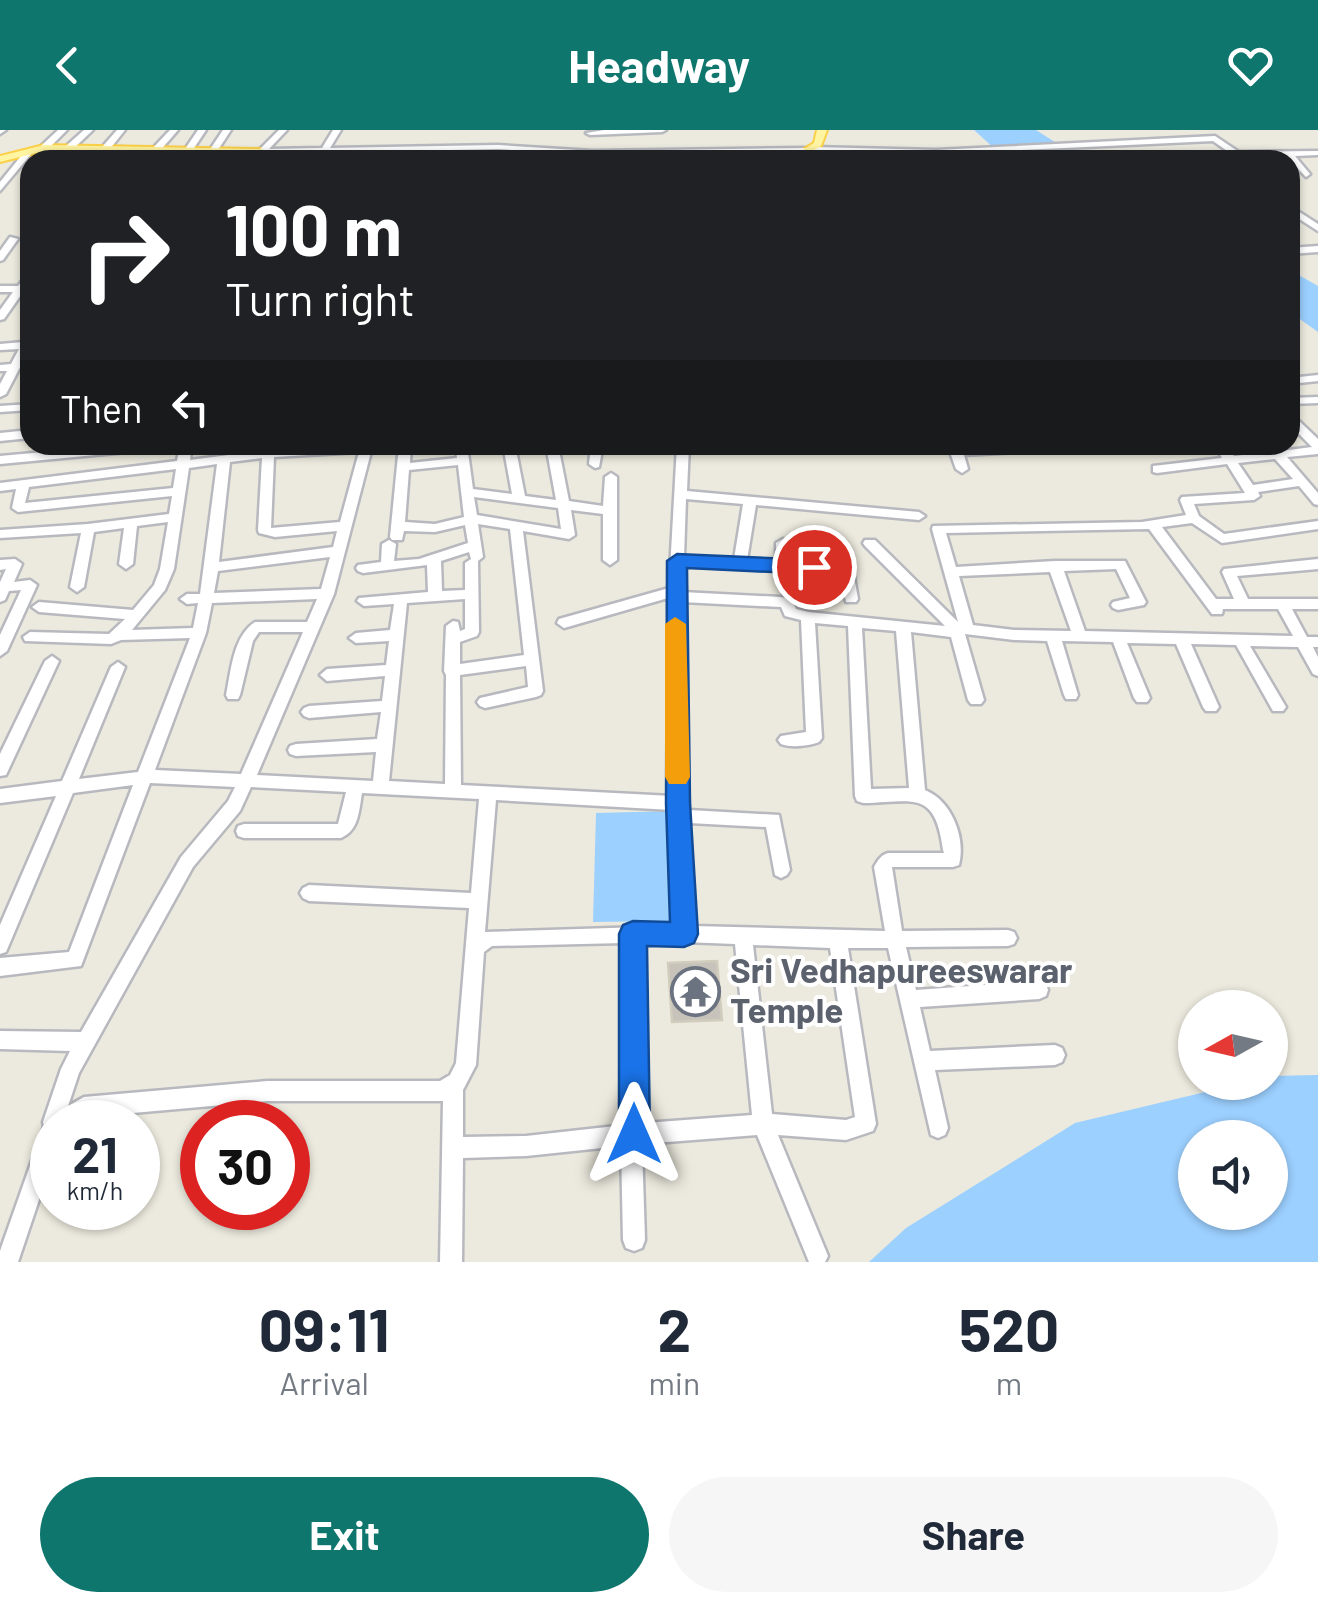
<!DOCTYPE html>
<html lang="en">
<head>
<meta charset="utf-8">
<style>
  :root { --surface:#fff; --page:#f6f6f7; --text:#1f2937; --muted:#747a83; --accent:#0f766e }
  body { margin:0; font-family:Barlow,sans-serif; background:var(--page); color:var(--text); height:100vh; display:flex; flex-direction:column; font-size:38px; white-space:nowrap }
  * { box-sizing:border-box; margin:0 }
  p { font-size:32px; color:var(--muted) }
  .icon { flex:none; width:55px; height:55px; fill:none; stroke:currentColor; stroke-width:2; stroke-linecap:round; stroke-linejoin:round }
  .map { position:relative; height:1132px; overflow:hidden }
  .details { display:flex; flex-direction:column; background:var(--surface); flex:1 }
  .details>* { flex:none }
  .hud { position:absolute; left:20px; top:20px; width:1280px; height:305px; border-radius:30px; box-shadow:0 2px 8px #0004; background:#202124; color:#fff; overflow:hidden }
  .needle { width:65px; rotate:262deg }
  .tools { position:absolute; left:1178px; top:860px; display:grid; gap:20px }
  .tools a { display:grid; place-items:center; width:110px; height:110px; border-radius:50%; background:var(--surface); box-shadow:0 2px 8px #0004; font-size:50px }
  .speed { position:absolute; left:30px; top:970px; display:flex; gap:20px; font-size:50px; font-weight:700; text-align:center }
  .speed>* { display:grid; place-content:center; width:130px; height:130px; border-radius:50%; background:var(--surface); box-shadow:0 2px 8px #0004; line-height:1 }
  .speed small { font-size:25px; font-weight:400 }
  .speed .limit { border:15px solid #d22; background:#fff; color:#111 }
  .pin { position:absolute; display:grid; place-items:center; width:85px; height:85px; color:#fff; margin:-42px; border:5px solid #fff; border-radius:50%; box-shadow:0 2px 10px #0007 }
  .me { position:absolute; width:110px; margin:-55px; rotate:0deg; stroke-linejoin:round; filter:drop-shadow(0 0 8px #0008) }
  .turn { display:flex; align-items:center; gap:35px; height:210px; padding:0 40px; font-size:45px }
  .turn .icon { width:130px; height:130px; stroke-width:2.5 }
  .turn b { display:block; font-size:70px; line-height:85px }
  .then { display:flex; align-items:center; height:95px; padding:0 40px; background:#0003; gap:20px; font-size:38px }
  .eta { display:flex; justify-content:space-evenly; align-items:center; height:170px; text-align:center }
  .eta b { font-size:60px; font-weight:700; line-height:70px }
  .primary-button { display:flex; gap:20px; margin-top:auto; padding:20px 40px }
  .primary-button a { flex:1; height:115px; border-radius:60px; background:var(--accent); color:#fff; font-size:40px; font-weight:700; line-height:115px; text-align:center }
  .primary-button a+a { background:var(--page); color:var(--text) }
  header { display:flex; justify-content:space-between; align-items:center; height:130px; padding:0 40px; background:var(--accent); color:#fff; font-size:45px; font-weight:700 }
  .map>svg:first-child { display:block }
</style>
</head>
<body>
<header><svg class="icon" aria-label="back" viewBox="0 0 24 24"><path d="M15 5l-7 7 7 7"/></svg>Headway<svg class="icon" aria-label="heart" viewBox="0 0 24 24"><path d="M12 20l-8-8c-3-5 5-10 8-4 3-6 11-1 8 4z"/></svg></header>
<div class="map">
<svg width="1318" height="1132" viewBox="0 0 1318 1132">
  <rect width="100%" height="100%" fill="#eceade"/>
  <g fill="#9cd0ff" fill-rule="evenodd">
    <path d="M974,0H1036L1083,30H1007Z"/>
    <path d="M1290,140L1318,156V202L1290,182Z"/>
    <path d="M674,681L677,791L593,792L596,683Z"/>
    <path d="M1318,945V1132H869L906,1098L1075,993L1243,953L1270,952V946ZM1195,1008H1270V1082H1195Z"/>
  </g>
  <path fill="#c7c3bb" stroke="#d1ccbc" stroke-width="2.5" d="M717,831L722,890L672,892L668,833Z"/>
  <g fill="none" stroke-linecap="round" stroke-linejoin="round">
    <defs>
      <g id="minor">
        <path d="M0,0H6L0,4Z"/>
        <path d="M58,0H67L47,20H41V16Z"/>
        <path d="M84,0H93L72,20H66V16Z"/>
        <path d="M117,0H125L109,20H103V16Z"/>
        <path d="M170,0H178L158,23H152V19Z"/>
        <path d="M198,0H206L190,24H184L183,22Z"/>
        <path d="M223,0H231L216,23H210L209,21Z"/>
        <path d="M279,0H287L269,19L322,18L333,0H341L330,18L498,15L593,21L805,18L809,20L805,22L593,25L498,19L259,24V20Z"/>
        <path d="M604,0H666L662,2L590,5L586,3Z"/>
        <path d="M1215,6L1239,22L1318,21V25L1295,26L1310,44L1306,47L1286,26H1245L1249,30H1240L1213,11L936,24L813,21L809,19L813,17L936,20Z"/>
        <path d="M121,17L128,19L120,30H112Z"/>
        <path d="M25,21L32,23L0,61V52Z"/>
        <path d="M30,74V81H25V77Z"/>
        <path d="M1290,76L1318,94V101L1290,83Z"/>
        <path d="M10,107L18,109L3,130L0,131V121Z"/>
        <path d="M1318,116V122L1290,124V118Z"/>
        <path d="M30,143L27,156L30,160L23,162L4,189L0,190V180L13,162H0V156H18L27,144Z"/>
        <path d="M30,205V218L6,264L0,267V254L7,241H0V235L11,234L19,219L0,220V214L23,212L26,206Z"/>
        <path d="M1318,245V251L1290,254V248Z"/>
        <path d="M1318,267V273L1290,274V268Z"/>
        <path d="M30,274V280L0,282V276Z"/>
        <path d="M1290,288L1297,289L1318,309V324L1287,327L1318,363V375L1314,374L1299,356L1258,362L1260,366L1254,370L1194,374L1199,386L1224,404L1318,391V399L1222,413L1192,393L1162,397L1216,469H1234L1222,442L1224,439L1318,429V439L1237,446L1248,469H1318V479H1292L1307,507H1318V517H1313L1318,527V546L1313,544L1298,517L1250,516L1286,577L1283,581H1273L1236,515L1191,514L1219,577L1216,581H1206L1203,577L1176,514L1127,513L1150,568L1147,572H1137L1134,568L1113,512L1062,511L1078,565L1076,569H1066L1064,565L1047,511L1014,510L965,504L984,570L981,574H971L968,570L951,507L911,502L925,660C952,671 966,708 959,735L953,737H892L902,801L1008,800L1014,802L1017,808L1014,814L1008,816L906,817L916,860L1039,851L1046,854L1048,860L1046,866L1039,869L920,877L930,921L1055,915L1062,918L1065,925L1062,932L1055,935L935,940L948,998L945,1005L938,1008L931,1005L888,818H848L876,994L873,1001L846,1010L778,1005L828,1126L825,1132H809L757,1005L642,1014L645,1110L642,1118L634,1121L626,1118L623,1110L621,1016L526,1026L463,1028L462,1132H440L443,971H267L88,987L80,992H52V1031L18,1132H0V1121L44,996L43,992L61,939L70,921L0,919V901L81,902L181,727L228,671L235,657L150,653L81,836L0,846V828L69,822L133,655L73,663L6,822L0,824V795L56,666L0,673V659L62,651L111,537L118,532L125,537L79,649L138,642L190,508L121,510L111,514L25,511L23,507L30,502L109,504L125,489L39,482L32,477L39,472L133,480L154,455L160,439L168,392L137,396L133,434L126,439L119,434L124,398L94,402L84,457L77,462L70,457L81,403L0,408V400L88,394L169,384L172,366L18,382L12,378L16,359L0,361V353L177,331L180,315H192L190,330L268,320L370,315L372,318L334,464L257,645L373,651L376,622L296,626L290,624L288,620L290,616L296,614L377,609L381,582L309,588L304,586L301,582L304,578L309,576L382,571L385,546L327,551L320,545L327,539L386,535L389,511L356,513L349,508L356,503L390,500L394,474L364,476L357,471L359,468L428,462L427,435L363,443L358,441L356,438L358,435L381,432L382,414L389,410L396,414L394,431L419,429L468,413L465,395L435,402L404,401L402,410H392L390,407L399,315H411L410,333L457,328L455,315H467L473,359L512,364L503,315H515L525,366L556,370L546,315H558L569,371L603,376L605,347L611,343L617,347V430L610,435L603,430V384L571,380L575,405L569,409L523,401L543,561L541,565L536,567L485,578L480,576L477,572L480,568L528,557L526,536L460,545L461,655L672,666L668,468L564,498L557,493L559,489L669,458L677,315H689L687,361L919,382L925,386L919,390L756,375L747,430L776,431V413L783,409L788,410L789,432L841,434L853,441L858,469L856,472H846L841,446L838,443H821L823,464L816,469L809,464L808,442L683,436L682,462L781,467L792,470L796,479L808,482L945,496L865,416L863,413L865,410H875L958,492L932,399L933,396L1142,392L1186,385L1180,370L1182,367L1245,363L1227,334L1157,343L1153,342V336L1222,328L1214,315H1226L1234,326L1270,322L1271,318L1275,317L1281,321L1312,317L1290,295ZM359,322L340,392L271,398L274,327ZM262,328L258,400L259,403L275,407L337,401L333,417L219,432L230,332ZM1275,329L1293,349L1253,355L1238,333ZM217,334L200,464H187L180,469L187,474L198,473L193,498L132,500L165,460L174,439L189,338ZM458,335L464,387L435,394L405,392L409,340ZM176,339L173,358L25,373L29,357ZM474,367L558,378L561,399L477,385ZM686,369L743,374L734,429L684,427ZM478,394L510,399L524,525L460,534V512L477,506L479,502L478,431L483,427ZM1149,399L1212,484H1222L1223,479H1278L1293,506L1085,501L1064,441L1116,439L1130,468L1113,472L1111,475L1113,478L1118,480L1144,475L1146,472L1125,431H1055L956,437L946,403ZM469,422L471,429L465,433V460L442,461L441,431ZM330,427L321,459L214,463L218,441ZM1050,442L1071,501L1014,500L973,495L959,446ZM317,469L307,492H255C233,506 231,541 226,565L228,569H238L240,565L253,511L259,502H303L241,644L155,640L206,503L212,473ZM465,469V499L460,501L458,492L453,491L446,496L444,541L446,545L445,654L389,651L407,473ZM682,472L781,477L785,486L801,490L806,602L781,606L778,610L781,614C791,618 809,616 819,612L822,608L815,493L848,496L855,666L857,671L863,673C914,672 935,659 943,720L944,723H888C881,725 878,730 874,737L885,801L693,796L689,693L766,697L775,745L781,748L787,745L790,740L779,685L689,680ZM862,498L896,501L909,658L871,659ZM251,657L346,662L338,694H244L238,696L236,701L238,706L244,708H341C359,700 359,681 362,663L479,669L471,763L309,755L303,758L300,763L303,768L309,771L469,778L456,933L450,945L440,951H267L84,967L68,976L79,943L193,737L240,681ZM496,670L672,680L670,686L673,691L675,796L485,802ZM684,812L735,814L752,985L645,993L642,813ZM624,813L625,995L526,1006L463,1007V960L476,935L484,822L492,816ZM753,815L830,818L855,987L846,990L772,984Z"/>
        <path d="M30,300V308L0,311V303Z"/>
        <path d="M121,315H165L159,319L0,334V326Z"/>
        <path d="M591,315H603L599,337L595,338L589,334Z"/>
        <path d="M1013,315L1017,316V322L964,325L968,339L962,343L956,339L951,325L961,317Z"/>
        <path d="M15,429L22,434L14,452L30,450L37,455L7,521L0,526V505L21,460L9,461L5,470L0,472V452L6,439L0,440V430Z"/>
        <path d="M52,526L59,531L6,645L0,646V624L45,531Z"/>
      </g>
      <g id="major">
        <path d="M817,0H827L821,16L798,30H786L814,13Z"/>
        <path d="M44,15L262,19L267,22L262,25L44,21L0,32V26Z"/>
      </g>
    </defs>
    <use href="#minor" stroke="#b7b9bf" stroke-width="5"/>
    <use href="#major" stroke="#fbd049" stroke-width="4"/>
    <use href="#minor" fill="#fff" fill-rule="evenodd"/>
    <use href="#major" fill="#fff4a1" fill-rule="evenodd"/>
  </g>
  <path fill="#1a73e8" stroke="#114b97" stroke-width="2.5" d="M677,424L814,430L824,437L814,444L687,438L690,673L698,804L694,813L684,817L647,816L650,1004L645,1015L634,1020L624,1015L619,1004V804L623,795L633,791L670,792L666,673L667,431Z"/>
  <path fill="#f59e0b" d="M675,487L686,494L690,647L686,654H669L665,647V494Z"/>
  <defs>
    <symbol id="temple-ring" viewBox="-11 -11 22 22"><circle r="9.5" fill="#fff" stroke="#6b7280" stroke-width="1.5"/><path d="M0-6L5-2H3V0L6.5 2.5H4V6H1.5V3h-3V6H-4V2.5H-6.5L-3 0V-2H-5Z" fill="#6b7280"/></symbol>
  </defs>
  <g fill-rule="evenodd">
    <use href="#temple-ring" x="668" y="834" width="55" height="55"/>
  </g>
  <g text-anchor="middle" stroke-width="8" stroke-linejoin="round" paint-order="stroke">
    <g font-size="35" font-weight="bold" fill="#5b616d" stroke="#fff" text-anchor="start">
      <text x="730" y="853">Sri Vedhapureeswarar<tspan x="730" dy="40">Temple</tspan></text>
    </g>
  </g>
</svg>
<div class="tools">
<a><svg class="needle" viewBox="-14 -14 28 28"><path d="M0-13l5 13h-10z" fill="#e53935"/><path d="M0 13l5-13h-10z" fill="#747a83"/></svg></a>
<a><svg class="icon" aria-label="sound" viewBox="0 0 24 24"><path d="M4 9h4l5-4v14l-5-4H4zM17 9q2 3 0 6"/></svg></a>
</div>
<div class="speed"><div>21<small>km/h</small></div><div class="limit">30</div></div>
<div class="pin" style="left:814px;top:437px;background:#d93025"><svg class="icon" aria-label="arrive" viewBox="0 0 24 24"><path d="M6 21V4h12l-3 4 3 4H6"/></svg></div>
<svg class="me" style="left:634px;top:1004px" viewBox="-20 -20 40 40"><path d="M0-17L14 15 0 8-14 15z" fill="#1a73e8" stroke="#fff" stroke-width="4"/></svg>
<div class="hud">
<div class="turn"><svg class="icon" aria-label="right" viewBox="0 0 24 24"><path d="M7 20v-9h11M14 6l5 5-5 5"/></svg><div><b>100 m</b>Turn right</div></div>
<div class="then">Then<svg class="icon" aria-label="left" viewBox="0 0 24 24"><path d="M17 20v-9H6M10 6l-5 5 5 5"/></svg></div>
</div>
</div>
<section class="details">
<div class="eta">
<div><b>09:11</b><p>Arrival</p></div>
<div><b>2</b><p>min</p></div>
<div><b>520</b><p>m</p></div>
</div>
<div class="primary-button"><a>Exit</a><a>Share</a></div>
</section>
</body>
</html>
